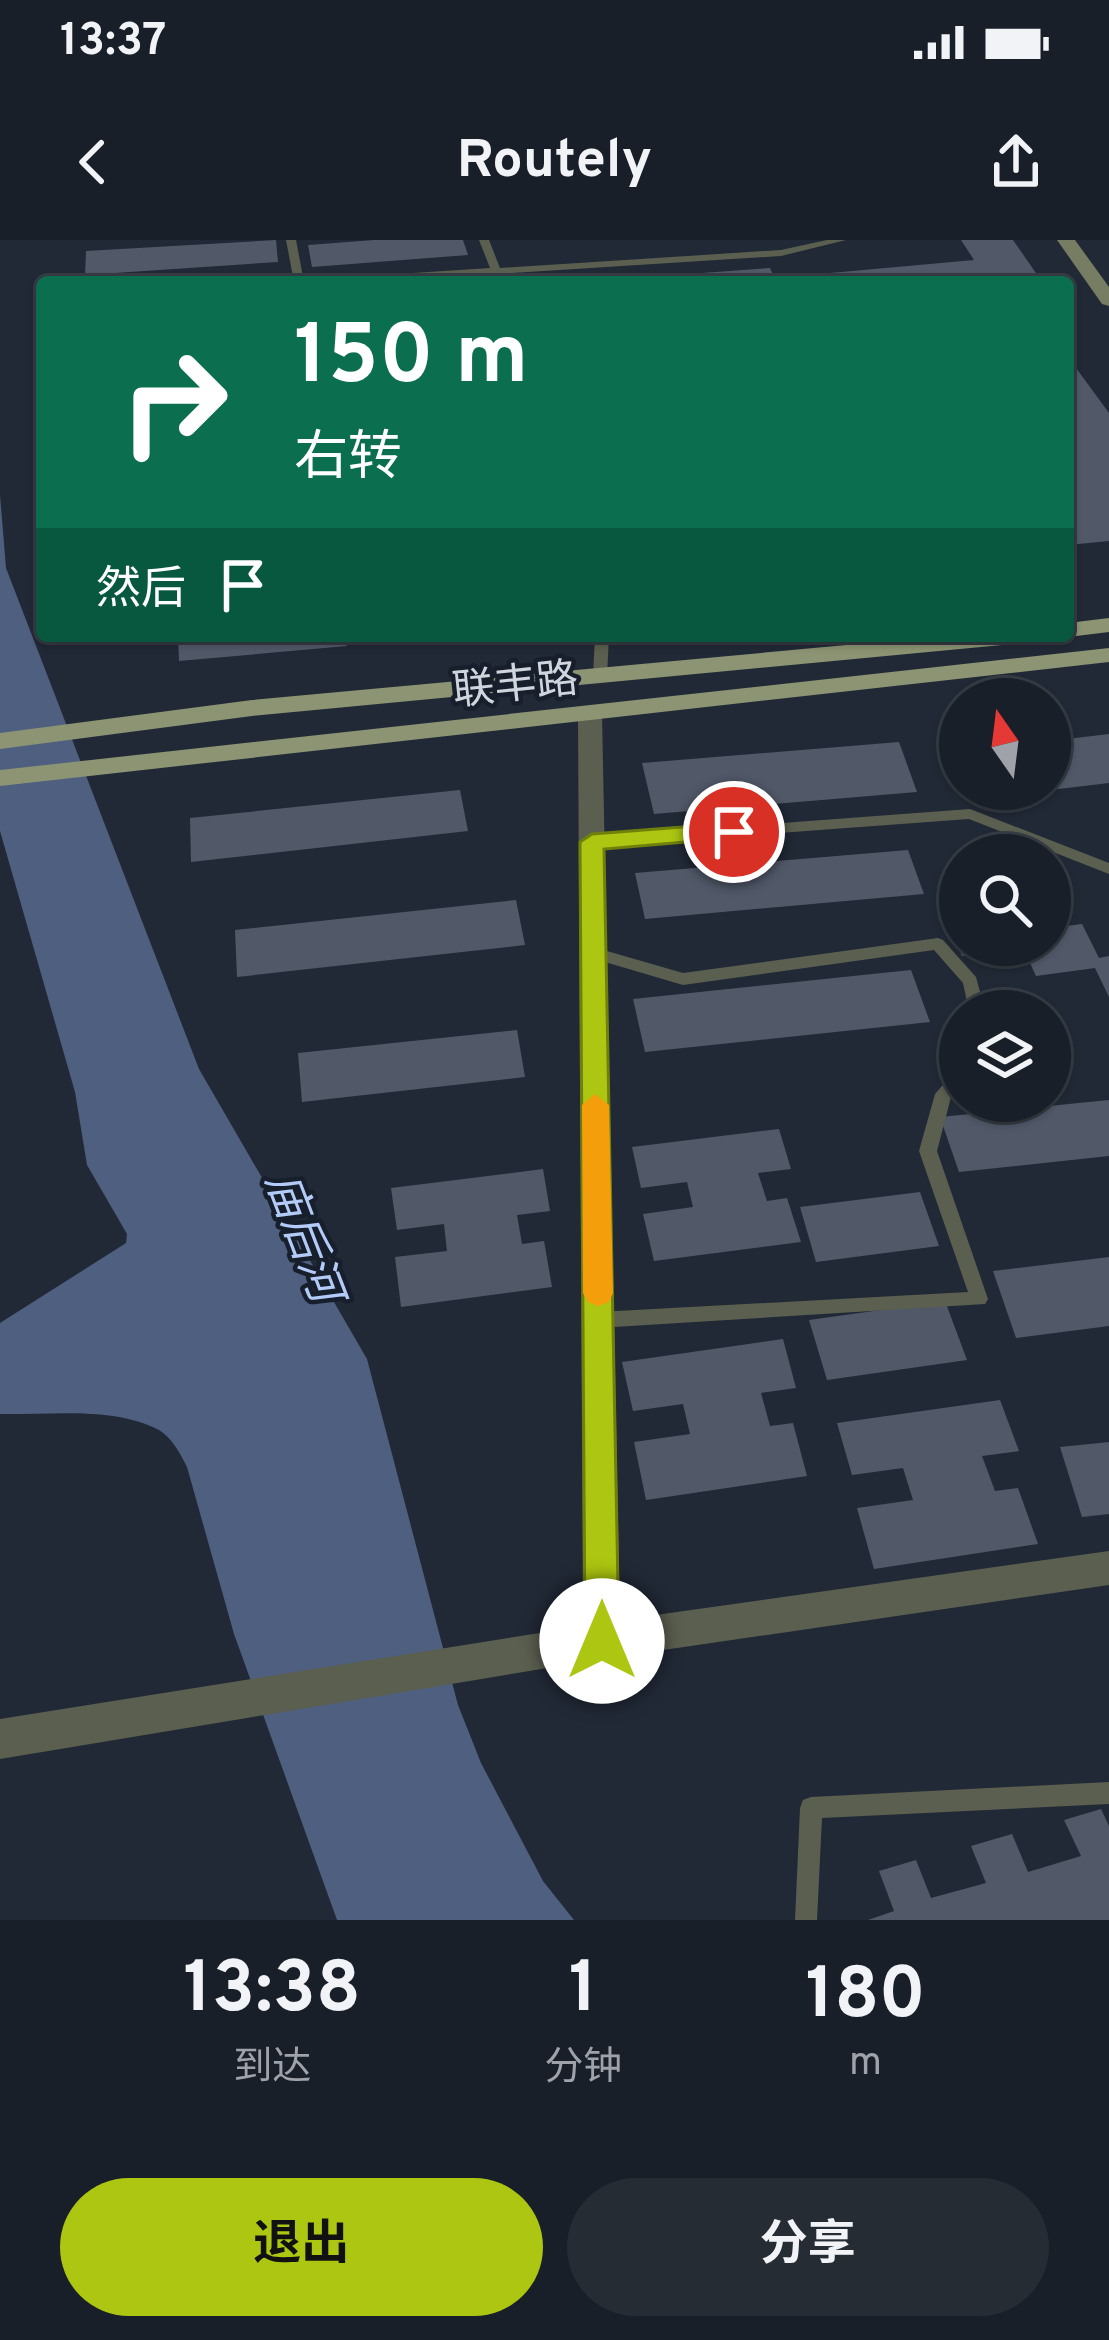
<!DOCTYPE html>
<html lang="zh">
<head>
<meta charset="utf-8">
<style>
  :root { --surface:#191f28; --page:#262c34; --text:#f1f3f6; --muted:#9fa2a8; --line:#373d45; --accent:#acc611 }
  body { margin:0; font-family:Overpass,"Noto Sans SC",sans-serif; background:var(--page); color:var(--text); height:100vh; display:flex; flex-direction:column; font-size:45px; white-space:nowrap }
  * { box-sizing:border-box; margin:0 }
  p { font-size:39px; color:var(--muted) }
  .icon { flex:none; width:66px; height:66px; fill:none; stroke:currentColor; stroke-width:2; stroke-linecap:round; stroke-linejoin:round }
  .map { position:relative; height:1680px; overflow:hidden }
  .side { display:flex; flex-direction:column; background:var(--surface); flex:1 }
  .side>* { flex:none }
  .banner { position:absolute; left:36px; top:36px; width:1038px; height:366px; border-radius:12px; box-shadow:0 3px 9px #0004,0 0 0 3px var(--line); background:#0b6e4f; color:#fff; overflow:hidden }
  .needle { width:78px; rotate:346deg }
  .fabs { position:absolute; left:939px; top:438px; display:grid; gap:24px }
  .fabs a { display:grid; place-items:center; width:132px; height:132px; border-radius:50%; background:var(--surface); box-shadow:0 3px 9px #0004,0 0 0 3px var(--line); font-size:60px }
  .pin { position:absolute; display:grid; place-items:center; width:102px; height:102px; color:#fff; margin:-51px; border:6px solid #fff; border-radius:50%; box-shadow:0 3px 12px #0007 }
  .me { position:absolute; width:132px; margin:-66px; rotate:0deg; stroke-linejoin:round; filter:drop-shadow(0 0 9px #0008) }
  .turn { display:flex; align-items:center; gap:42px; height:252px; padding:0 60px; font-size:54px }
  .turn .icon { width:156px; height:156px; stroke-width:2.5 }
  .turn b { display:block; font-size:84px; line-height:102px }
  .then { display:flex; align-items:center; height:114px; padding:0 60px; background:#0003; gap:24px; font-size:45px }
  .eta { display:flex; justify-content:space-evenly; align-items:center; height:204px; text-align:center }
  .eta b { font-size:72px; font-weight:700; line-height:84px }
  .cta { display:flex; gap:24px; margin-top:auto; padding:24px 60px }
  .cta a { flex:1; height:138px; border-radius:72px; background:var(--accent); color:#111; font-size:48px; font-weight:700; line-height:138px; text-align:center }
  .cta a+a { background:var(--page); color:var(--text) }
  .status { display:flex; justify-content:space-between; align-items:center; height:84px; padding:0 60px; background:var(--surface); direction:ltr }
  .status svg { height:33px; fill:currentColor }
  header { display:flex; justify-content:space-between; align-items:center; height:156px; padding:0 60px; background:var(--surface); font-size:54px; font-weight:700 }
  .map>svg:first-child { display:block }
</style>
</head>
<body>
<div class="status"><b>13:37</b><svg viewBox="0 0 49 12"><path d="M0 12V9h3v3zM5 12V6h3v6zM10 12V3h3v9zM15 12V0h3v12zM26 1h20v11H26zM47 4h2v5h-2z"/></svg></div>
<header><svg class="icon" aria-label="back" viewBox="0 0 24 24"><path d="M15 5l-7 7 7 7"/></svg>Routely<svg class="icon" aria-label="share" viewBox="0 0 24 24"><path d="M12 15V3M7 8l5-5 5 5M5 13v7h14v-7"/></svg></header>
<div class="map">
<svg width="1109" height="1680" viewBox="0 0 1109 1680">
  <rect width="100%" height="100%" fill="#212936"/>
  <path fill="#4e5f7f" d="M0,255L6,328L199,829L367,1119L458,1465L481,1523L543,1641L574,1680H337L234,1394L187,1227C180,1213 172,1198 159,1190C114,1166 49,1175 0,1174V1083L126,1003L127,994L87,925L75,852L0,591Z"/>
  <g fill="#515969">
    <path d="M276,0L278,22L85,35L86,11Z"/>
    <path d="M374,0H463L468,15L312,27L308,5Z"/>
    <path d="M961,0H1013L1038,36L970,42H835L830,33L974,20Z"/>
    <path d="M770,28L776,42H619V39Z"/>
    <path d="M1068,117L1109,173V301L1068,305V232H1075L1068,221Z"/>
    <path d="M178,396H346L347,406L179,421Z"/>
    <path d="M1109,494V543L1050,550V501Z"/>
    <path d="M899,502L917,552L654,574L642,523Z"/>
    <path d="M460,550L468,591L191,622L190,578Z"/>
    <path d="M908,610L924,654L645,679L635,633Z"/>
    <path d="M516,660L525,705L237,737L235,690Z"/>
    <path d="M960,675V705H1050V688L1082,684L1099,718L1109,716V757L1095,728L1036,736L1023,708L962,716L945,677Z"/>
    <path d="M911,730L930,782L645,812L633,759Z"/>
    <path d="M517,790L525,837L302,862L298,813Z"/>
    <path d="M1109,860V916L959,932L940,877Z"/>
    <path d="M779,889L791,929L758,933L767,961L787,958L801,1002L654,1021L643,974L693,967L687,942L641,948L632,907Z"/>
    <path d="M543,929L550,971L517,975L522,1004L544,1001L552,1047L401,1067L395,1017L447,1011L444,984L397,990L391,948Z"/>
    <path d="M920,952L939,1006L816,1022L800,967Z"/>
    <path d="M1109,1017V1086L1016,1098L993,1031Z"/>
    <path d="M945,1061L967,1120L827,1140L809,1080Z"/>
    <path d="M783,1099L796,1148L761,1153L770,1186L793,1183L807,1236L646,1260L634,1202L690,1194L683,1164L633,1171L622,1122Z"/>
    <path d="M1000,1160L1019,1211L982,1216L995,1251L1018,1248L1038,1304L874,1329L857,1268L913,1260L903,1228L852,1235L837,1183Z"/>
    <path d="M1109,1202V1274L1082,1277L1060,1207Z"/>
    <path d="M1101,1569L1109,1586V1680H868L894,1671L879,1631L916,1620L931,1658L986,1643L971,1606L1012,1594L1028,1632L1081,1616L1064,1580Z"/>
  </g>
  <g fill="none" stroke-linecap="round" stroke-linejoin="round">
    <g fill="#5b5f4f" fill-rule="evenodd">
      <path d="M286,0H296L304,42H294Z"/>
      <path d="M479,0H489L500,28L781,10L827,0H846L781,16L369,42H315L320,39L490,28Z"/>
      <path d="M595,396H609L607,436L600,440L593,436Z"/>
      <path d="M970,569L1109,623V634L969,579L592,607L585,602L592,597Z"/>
      <path d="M938,698L943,700L976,737L985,771H969L963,743L934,710L683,745L588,717L585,713L593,707L683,733Z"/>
      <path d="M960,830V847L951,857L937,911L988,1059L985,1064L598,1088L592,1086L589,1080L592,1074L598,1072L968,1052L919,911L935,854L954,832Z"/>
      <path d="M1109,1542V1564L822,1578L817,1680H795L800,1568L803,1560L811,1557Z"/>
    </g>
    <path fill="#5b5f4f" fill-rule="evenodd" d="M590,466L602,474L620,1380L1109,1311V1345L602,1419L0,1519V1479L583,1386L578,474Z"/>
    <path fill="#767d63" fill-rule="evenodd" d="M1057,0H1075L1109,47V66L1102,64Z"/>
    <g fill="#8c9473" fill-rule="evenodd">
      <path d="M1109,378V392L1068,397L1063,396H1068V383Z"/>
      <path d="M944,396H1034L1022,403L252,476L0,509V493L252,460Z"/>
      <path d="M1109,408V422L0,546V530Z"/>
    </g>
  </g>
  <path fill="#acc611" stroke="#70810b" stroke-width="3" d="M734,583L746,592L742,597L604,609L619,1401L614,1413L602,1418L590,1413L585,1401L580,602L592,594Z"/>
  <path fill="#f59e0b" d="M595,854L609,865L613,1053L609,1062L598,1066L588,1062L583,1053L582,865Z"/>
  <g text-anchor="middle" stroke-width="9" stroke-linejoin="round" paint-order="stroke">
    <g font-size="42" fill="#d0d5de" stroke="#181f2c">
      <text transform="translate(515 443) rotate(-6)" y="15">联丰路</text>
    </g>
    <g font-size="45" font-style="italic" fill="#b3cbf8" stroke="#181f2c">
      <text transform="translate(305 996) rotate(69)" y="16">庙后河</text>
    </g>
  </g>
</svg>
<div class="fabs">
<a><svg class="needle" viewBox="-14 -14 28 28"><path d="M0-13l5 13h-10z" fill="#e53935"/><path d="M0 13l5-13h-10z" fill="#9fa2a8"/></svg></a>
<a><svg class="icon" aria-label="search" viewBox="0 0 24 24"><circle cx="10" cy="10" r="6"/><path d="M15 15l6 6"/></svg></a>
<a><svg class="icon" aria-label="layers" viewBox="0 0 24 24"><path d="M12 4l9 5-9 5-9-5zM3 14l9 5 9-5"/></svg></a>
</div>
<div class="pin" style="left:734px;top:592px;background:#d93025"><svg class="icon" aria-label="arrive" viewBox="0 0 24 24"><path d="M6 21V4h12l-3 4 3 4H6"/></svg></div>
<svg class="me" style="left:602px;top:1401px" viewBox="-20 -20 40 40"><circle r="19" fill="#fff"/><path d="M0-13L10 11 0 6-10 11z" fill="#acc611"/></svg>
<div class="banner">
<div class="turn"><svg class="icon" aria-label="right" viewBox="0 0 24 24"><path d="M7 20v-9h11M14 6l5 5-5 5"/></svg><div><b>150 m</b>右转</div></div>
<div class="then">然后<svg class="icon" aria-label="arrive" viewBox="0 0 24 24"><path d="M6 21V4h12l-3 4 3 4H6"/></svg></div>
</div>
</div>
<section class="side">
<div class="eta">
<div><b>13:38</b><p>到达</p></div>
<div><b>1</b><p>分钟</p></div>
<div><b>180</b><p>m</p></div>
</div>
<div class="cta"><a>退出</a><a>分享</a></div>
</section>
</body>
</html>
